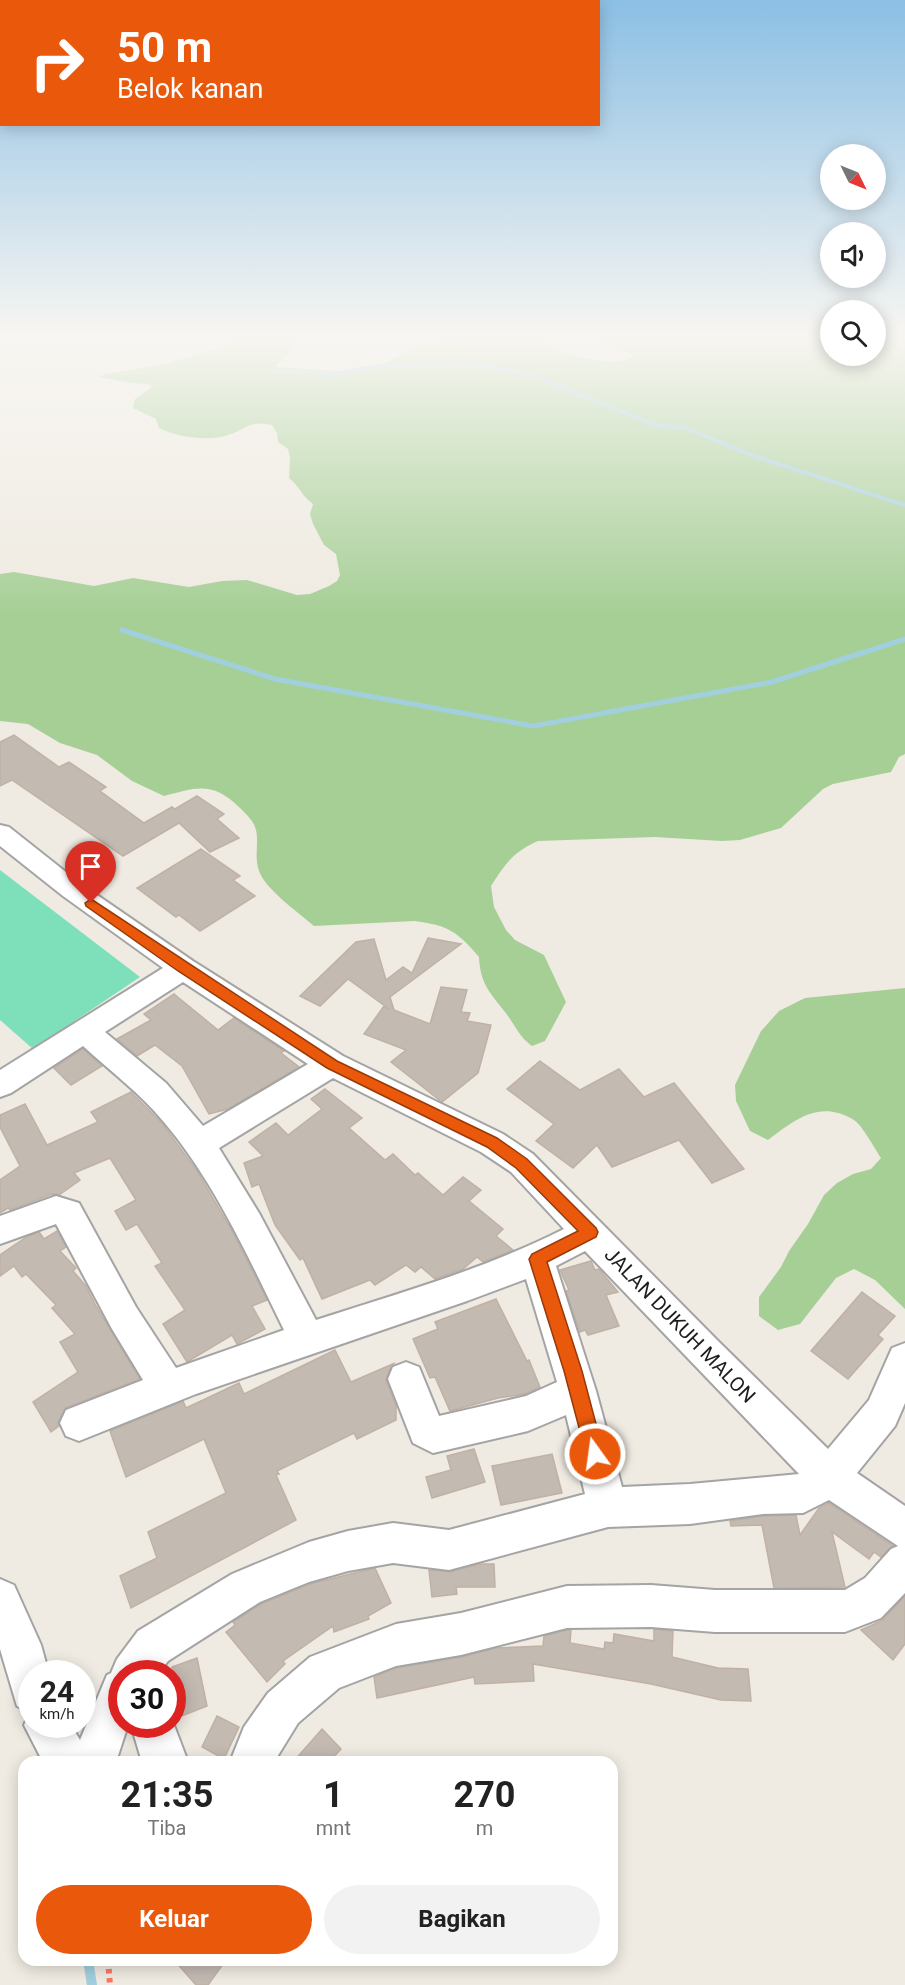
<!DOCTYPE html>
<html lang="id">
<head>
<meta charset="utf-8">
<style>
  :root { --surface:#fff; --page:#f2f2f2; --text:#222; --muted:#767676; --accent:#ea580c }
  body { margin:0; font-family:Roboto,sans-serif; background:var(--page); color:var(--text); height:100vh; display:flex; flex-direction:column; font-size:22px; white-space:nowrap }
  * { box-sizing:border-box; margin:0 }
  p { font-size:20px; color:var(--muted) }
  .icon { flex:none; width:33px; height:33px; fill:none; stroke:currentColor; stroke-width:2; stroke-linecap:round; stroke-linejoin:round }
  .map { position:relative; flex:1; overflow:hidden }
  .details { position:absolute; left:18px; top:1756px; width:600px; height:210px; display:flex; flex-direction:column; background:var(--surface); border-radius:18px; box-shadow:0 3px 15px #0003 }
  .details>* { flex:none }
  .guide { position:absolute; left:0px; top:0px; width:600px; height:126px; box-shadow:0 3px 15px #0003; background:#ea580c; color:#fff; overflow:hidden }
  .needle { width:39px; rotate:133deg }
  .controls { position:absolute; left:820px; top:144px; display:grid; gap:12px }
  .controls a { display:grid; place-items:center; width:66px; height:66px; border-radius:50%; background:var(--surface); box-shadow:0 3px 15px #0003; font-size:30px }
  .speed { position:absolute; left:18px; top:1660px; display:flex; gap:12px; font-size:30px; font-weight:700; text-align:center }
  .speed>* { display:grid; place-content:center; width:78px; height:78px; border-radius:50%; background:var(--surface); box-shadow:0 3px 15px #0003; line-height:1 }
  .speed small { font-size:15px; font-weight:400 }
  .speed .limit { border:9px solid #d22; background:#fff; color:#111 }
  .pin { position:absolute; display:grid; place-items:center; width:51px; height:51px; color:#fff; margin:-62px -26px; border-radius:50% 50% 50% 0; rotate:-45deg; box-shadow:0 0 6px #0007 }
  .pin .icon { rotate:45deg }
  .me { position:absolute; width:66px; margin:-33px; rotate:346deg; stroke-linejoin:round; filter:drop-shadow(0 0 4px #0008) }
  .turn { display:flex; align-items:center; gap:21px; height:126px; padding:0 18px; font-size:27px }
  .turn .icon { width:78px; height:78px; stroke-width:2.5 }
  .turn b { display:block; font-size:42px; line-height:51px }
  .eta { display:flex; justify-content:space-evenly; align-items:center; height:102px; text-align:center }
  .eta b { font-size:36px; font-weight:700; line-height:42px }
  .cta { display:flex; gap:12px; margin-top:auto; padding:12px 18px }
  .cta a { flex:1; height:69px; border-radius:36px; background:var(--accent); color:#fff; font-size:24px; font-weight:700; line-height:69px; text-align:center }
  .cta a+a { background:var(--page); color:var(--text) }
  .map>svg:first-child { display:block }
</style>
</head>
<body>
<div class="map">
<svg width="905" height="1985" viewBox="0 0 905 1985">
  <rect width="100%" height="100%" fill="#efebe2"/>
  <g fill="#a6cf96">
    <path d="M251,335H306L275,367L339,371L388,362L416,345L425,343L480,336L543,335L547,338L548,345C564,355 616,368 632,357L631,353L578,335H831V356H876V335H905V754L899,757L891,772L833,784L823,789L781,828L740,840L722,841L655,837L538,841C513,852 506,863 491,886L494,907L506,930L515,940L544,955L566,1002L545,1041L532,1046C519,1037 515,1025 505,1012C490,993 480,983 479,957C458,932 448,925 414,921L314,926C298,912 266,890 259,871C254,857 259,843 256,830C254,821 246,814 240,808C213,781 197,787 164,796L132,781L97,755L60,743L28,724L0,721V574L14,572L94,586L133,578L189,587L222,581L247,580L297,595L310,594L329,586L337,581L340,575L336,554L324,545L313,524L310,514L313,504C301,495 300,487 289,478L290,458L288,449L278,442L277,433L272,425C245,421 250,428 228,435C207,442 178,437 159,428L156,419L133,408L135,399L152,387L149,384L131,383L98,377L106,374L166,364L233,343Z"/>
    <path d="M905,988V1309L875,1280L854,1269L836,1278L800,1324L778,1330L759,1316V1297L781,1267L789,1251L808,1224L824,1195L837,1183L853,1174L871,1169L881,1158C875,1149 862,1125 854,1120C819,1099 795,1120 768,1140L750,1131L736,1101L735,1085L761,1031L779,1011L805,998Z"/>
  </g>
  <path fill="#7ee0bb" d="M0,870L140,977L33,1049L0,1020Z"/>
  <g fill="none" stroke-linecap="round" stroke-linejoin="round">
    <path stroke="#a1cfde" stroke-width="4" d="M274,372L342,373L386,365L470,364L531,375L658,426L683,427L754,456L905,505"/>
    <path stroke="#a1cfde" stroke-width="5" d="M122,630L275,679L533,726L772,682L905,639"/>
    <path stroke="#a1cfde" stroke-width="10" d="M88,1960L92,1985"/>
  </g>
  <g fill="#c3bab2" stroke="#c0b1a4" stroke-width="1.5">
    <path d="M14,735L59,767L69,762L106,787L100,791L144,823L172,807L175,809L197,796L224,814L217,819L239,838L210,852L179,823L123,856L12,780L0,786V742Z"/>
    <path d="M201,849L240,876L233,880L255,896L200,931L179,915L176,917L137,888Z"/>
    <path d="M428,938L461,944L390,997L394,1010L430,1024L441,987L467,990L461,1012L470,1013L467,1021L491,1025L478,1073L442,1102L391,1062L406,1050L364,1034L384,1006L389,1009L348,979L320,1006L300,996L356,942L374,939L386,980L403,967L412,973Z"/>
    <path d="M174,994L218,1030L234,1018L284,1051L281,1053L299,1067L228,1109L209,1114L182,1066L155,1045L137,1056L117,1039L151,1020L144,1014Z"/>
    <path d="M83,1049L102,1066L71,1085L54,1068Z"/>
    <path d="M540,1061L580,1090L619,1069L644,1097L674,1083L744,1169L712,1183L679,1140L612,1167L597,1145L573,1168L536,1141L554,1124L507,1089Z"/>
    <path d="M325,1089L362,1118L349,1128L385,1160L393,1154L415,1175L418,1173L443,1195L463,1177L481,1190L469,1201L503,1229L496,1236L513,1250L483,1262L477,1257L463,1269L435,1279L421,1267L415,1272L406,1265L375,1285L370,1280L322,1299L303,1258L300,1260L275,1225L259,1184L252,1187L244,1163L263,1156L249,1142L276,1123L288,1135L322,1109L311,1099Z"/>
    <path d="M131,1092L161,1122L197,1171L231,1229L267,1300L252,1306L265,1329L237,1344L232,1335L187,1362L163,1324L185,1310L155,1266L162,1263L137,1224L126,1230L115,1211L136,1200L110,1158L74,1173L80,1180L59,1195L52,1194L10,1210L8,1208L0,1213V1180L20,1166L0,1127V1115L25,1104L47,1145L98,1122L91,1112Z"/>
    <path d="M57,1231L66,1247L60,1251L76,1268L73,1271L86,1286L96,1306L140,1379L65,1408L58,1422L59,1426L51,1432L33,1402L78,1372L60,1342L75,1334L52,1308L56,1305L26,1274L22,1277L14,1266L0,1276V1255L28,1236L39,1232L44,1239Z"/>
    <path d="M591,1261L595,1270L599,1269L618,1292L606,1295L619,1326L588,1335L585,1330L580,1332L566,1291L569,1290L560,1270Z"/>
    <path d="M862,1292L895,1316L878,1335L883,1339L848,1379L811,1351Z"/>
    <path d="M496,1299L527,1361L529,1360L540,1387L525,1394L498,1398L450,1411L435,1377L430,1378L413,1339L438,1329L435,1322Z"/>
    <path d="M335,1350L351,1382L395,1363L391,1366L386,1380L396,1406V1420L357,1439L354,1433L277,1471L279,1474L276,1475L296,1520L131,1608L120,1576L157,1558L148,1532L226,1493L204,1439L126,1477L110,1431L183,1401L186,1408L239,1383L244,1394Z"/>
    <path d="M474,1449L485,1482L432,1498L426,1477L451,1470L447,1456Z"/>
    <path d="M552,1454L562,1493L501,1505L492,1466Z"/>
    <path d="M829,1503L893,1546L881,1557L874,1552L869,1559L832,1532L845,1587L774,1588L762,1525L731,1526L730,1521L763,1516L796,1515L800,1535L819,1508Z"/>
    <path d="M480,1564H494L495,1587H456L457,1594L432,1597L429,1570L450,1572Z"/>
    <path d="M375,1568L391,1603L368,1616L369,1619L334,1632L333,1626L283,1661L285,1664L267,1682L226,1632L235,1625L233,1622L261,1604L310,1584Z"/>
    <path d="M905,1596V1644L893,1660L861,1630L883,1620Z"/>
    <path d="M654,1629L673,1631L672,1657L718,1668L748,1669L751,1701L721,1700L651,1684L533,1664L534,1681L475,1684L474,1677L377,1698L374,1677L397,1668L462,1657L496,1648L543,1646L544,1636L567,1630H571L570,1643L604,1649L605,1642L613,1643L614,1634L654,1641Z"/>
    <path d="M197,1658L207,1706L174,1719L172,1667Z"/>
    <path d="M217,1716L239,1727L224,1759L202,1747Z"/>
    <path d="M322,1729L341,1749L329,1762H293Z"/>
    <path d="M174,1960H226L208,1985H196Z"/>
  </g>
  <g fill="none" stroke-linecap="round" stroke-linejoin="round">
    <defs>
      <g id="minor">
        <path d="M0,825L9,827L81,884L193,961L343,1056L503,1134L533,1154L719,1342L828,1449L869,1400L892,1348L905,1343V1403L895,1426L857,1473L905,1506V1593L881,1618L845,1632H715L651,1627L567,1628L461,1655L396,1666L339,1688L298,1723L274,1762H230L244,1727L268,1693L310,1657L396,1624L461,1613L567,1586L651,1585L715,1590H845L865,1578L891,1549L898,1546L829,1500L803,1513L763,1514L690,1524L608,1527L449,1570L393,1563L348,1571L309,1582L260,1602L168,1661L158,1674H122V1725H128L116,1762H43L24,1725L30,1712L17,1706L0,1649V1579L14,1585L41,1645L49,1674H32V1725H71L80,1740L107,1675L111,1673L117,1659L138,1631L232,1574L309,1542L348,1531L393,1523L449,1530L585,1494L566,1415L528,1431L433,1453L413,1443L388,1379L393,1367L406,1362L419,1367L439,1416L526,1396L557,1382L526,1279L467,1301L196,1394L79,1441L66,1436L60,1423L66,1410L143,1380L112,1329L56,1224L0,1244V1216L56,1196L79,1203L136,1307L176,1368L284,1330C249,1259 215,1182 163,1121C140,1093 110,1071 83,1046L11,1093L0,1097V1070L163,968L63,896L0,846ZM183,982L308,1064L203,1126L166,1083L105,1032ZM333,1078L481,1152L511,1172L564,1229C485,1269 400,1293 316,1320L259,1213L219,1148ZM585,1251L799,1474L690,1484L622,1487L596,1391L556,1266Z"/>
        <path d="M172,1720L188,1762H142L131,1725H172Z"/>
      </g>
    </defs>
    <use href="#minor" stroke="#a4a4a4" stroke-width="4"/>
    <path stroke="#fd7665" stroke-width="6" stroke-dasharray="4.5 4.5" stroke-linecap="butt" d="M108,1960L110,1985"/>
    <use href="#minor" fill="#fff" fill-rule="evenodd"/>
  </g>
  <linearGradient id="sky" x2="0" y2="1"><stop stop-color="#8bbfe4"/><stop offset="0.55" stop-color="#f8f6f2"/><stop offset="1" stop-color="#f8f6f2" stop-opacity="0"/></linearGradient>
  <rect width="905" height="613" fill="url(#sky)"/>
  <path fill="#ea580c" stroke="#983908" stroke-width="1.5" d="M91,899L337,1061L497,1138L527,1159L596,1228L598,1232L596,1237L547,1262L582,1371L604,1454L601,1460L595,1463L588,1460L586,1454L564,1371L529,1259L532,1254L578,1231L516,1168L487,1147L327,1068L178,971L86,906L85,903Z"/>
  <g text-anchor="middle" stroke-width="4.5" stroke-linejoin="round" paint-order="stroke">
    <g font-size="20" fill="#1d1d1d" stroke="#fff">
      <text transform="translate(680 1325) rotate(46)" y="7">JALAN DUKUH MALON</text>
    </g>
  </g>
</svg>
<div class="controls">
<a><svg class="needle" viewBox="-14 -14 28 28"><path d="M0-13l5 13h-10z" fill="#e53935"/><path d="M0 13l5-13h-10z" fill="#767676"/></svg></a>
<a><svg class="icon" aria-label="sound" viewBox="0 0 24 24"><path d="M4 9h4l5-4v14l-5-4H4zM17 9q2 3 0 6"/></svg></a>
<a><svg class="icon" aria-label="search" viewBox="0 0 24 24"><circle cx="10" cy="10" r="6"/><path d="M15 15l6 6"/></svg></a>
</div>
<div class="speed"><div>24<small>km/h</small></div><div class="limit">30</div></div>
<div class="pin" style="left:91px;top:903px;background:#d93025"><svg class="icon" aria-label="arrive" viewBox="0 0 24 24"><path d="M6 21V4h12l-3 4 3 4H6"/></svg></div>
<svg class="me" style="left:595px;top:1454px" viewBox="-20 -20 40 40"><circle r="17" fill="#ea580c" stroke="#fff" stroke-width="3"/><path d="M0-11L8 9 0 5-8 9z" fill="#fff"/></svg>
<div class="guide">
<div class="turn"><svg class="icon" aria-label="right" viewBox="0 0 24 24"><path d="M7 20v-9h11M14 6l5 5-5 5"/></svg><div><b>50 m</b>Belok kanan</div></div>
</div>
<section class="details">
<div class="eta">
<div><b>21:35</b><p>Tiba</p></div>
<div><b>1</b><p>mnt</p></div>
<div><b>270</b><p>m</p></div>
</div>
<div class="cta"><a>Keluar</a><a>Bagikan</a></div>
</section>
</div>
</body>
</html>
